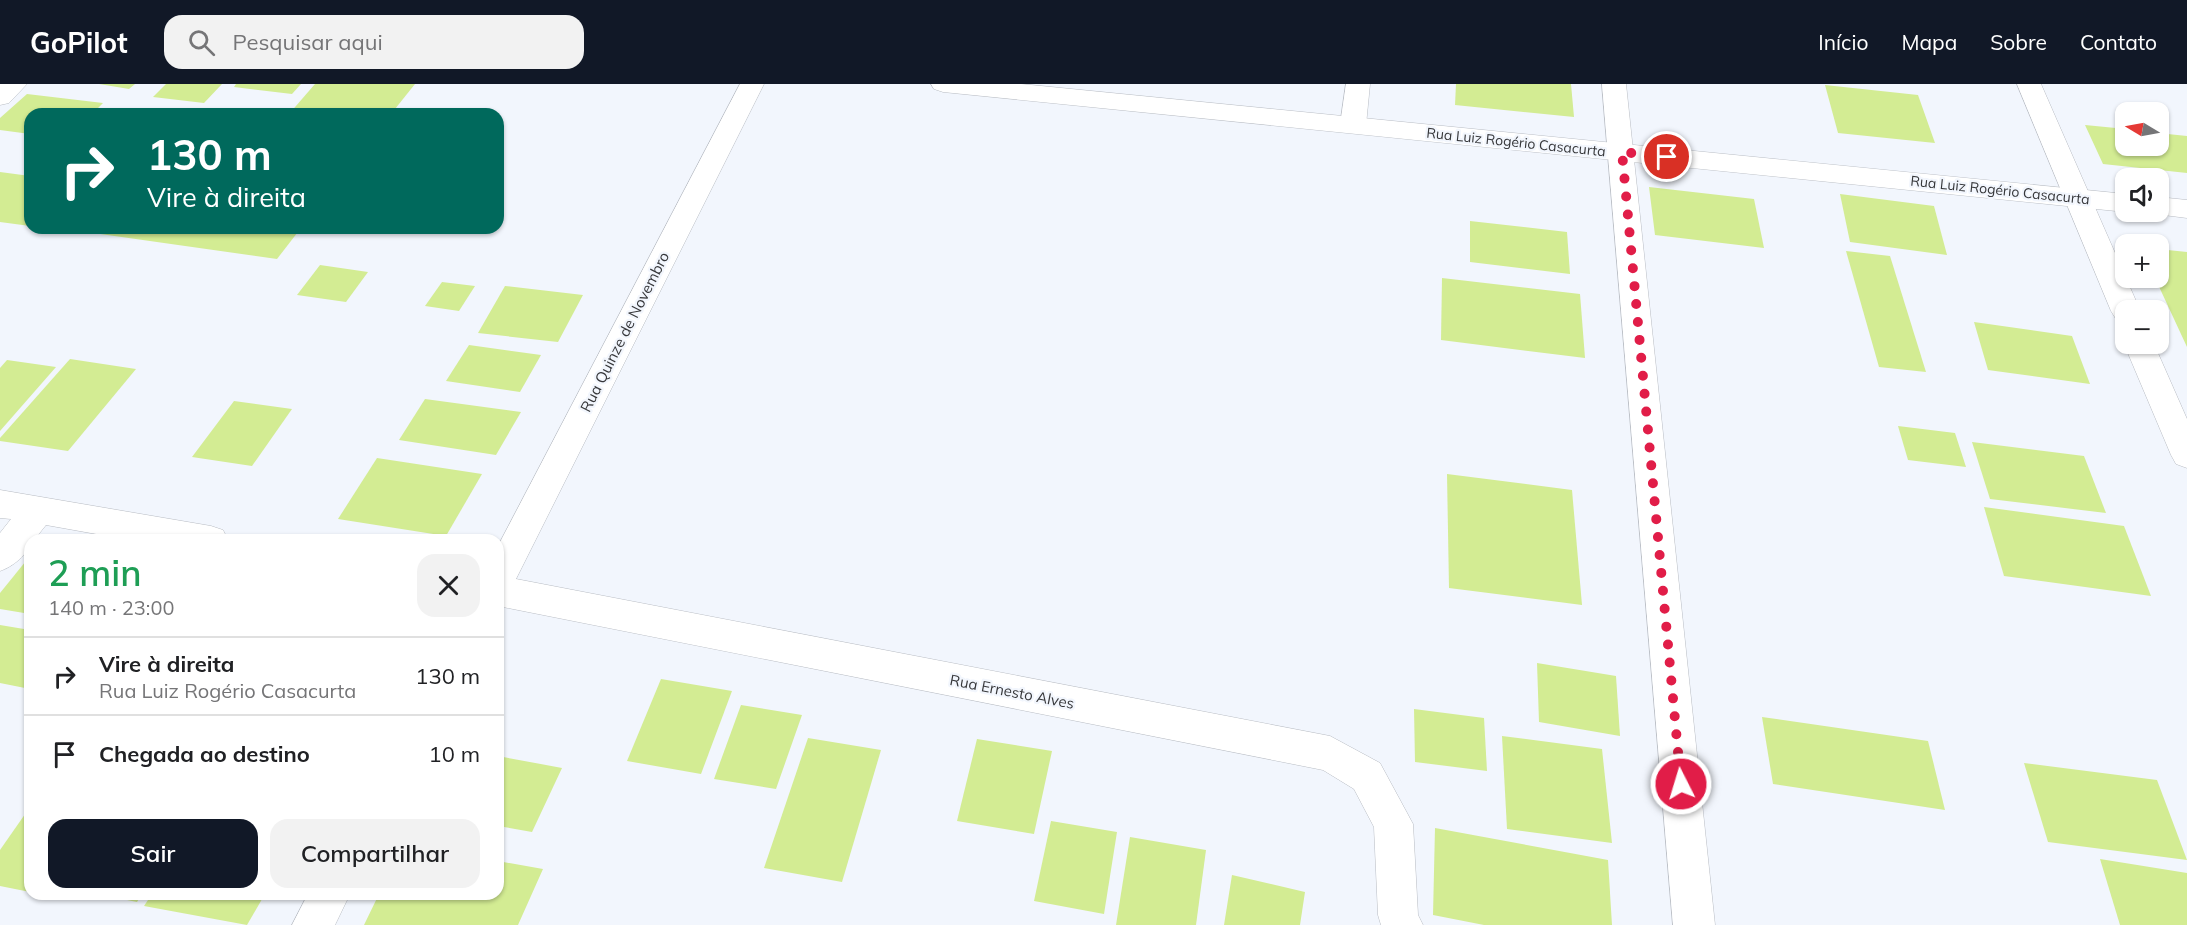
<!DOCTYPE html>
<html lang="pt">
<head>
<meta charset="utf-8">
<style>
  :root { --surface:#fff; --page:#f2f2f2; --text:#202124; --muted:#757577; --line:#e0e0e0; --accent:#111827 }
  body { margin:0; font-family:Mulish,sans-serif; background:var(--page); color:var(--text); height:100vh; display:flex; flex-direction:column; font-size:22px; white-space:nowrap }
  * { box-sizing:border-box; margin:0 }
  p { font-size:20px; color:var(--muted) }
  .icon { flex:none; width:33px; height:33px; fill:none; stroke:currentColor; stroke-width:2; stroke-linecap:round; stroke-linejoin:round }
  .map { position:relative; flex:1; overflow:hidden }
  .drawer { position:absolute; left:24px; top:450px; width:480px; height:366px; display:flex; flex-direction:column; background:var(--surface); border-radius:18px; box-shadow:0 2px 4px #0004 }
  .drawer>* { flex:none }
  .top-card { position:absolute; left:24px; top:24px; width:480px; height:126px; border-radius:18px; box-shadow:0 2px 4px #0004; background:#00695c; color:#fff; overflow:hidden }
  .needle { width:39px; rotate:280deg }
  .fabs { position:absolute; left:2115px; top:18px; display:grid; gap:12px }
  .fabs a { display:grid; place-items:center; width:54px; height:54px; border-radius:12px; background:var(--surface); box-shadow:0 2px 4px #0004; font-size:30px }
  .pin { position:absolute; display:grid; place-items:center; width:51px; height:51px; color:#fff; margin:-26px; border:3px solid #fff; border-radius:50%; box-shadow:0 2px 6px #0007 }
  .me { position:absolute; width:66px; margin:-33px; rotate:355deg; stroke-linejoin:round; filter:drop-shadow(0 0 4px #0008) }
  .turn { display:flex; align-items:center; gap:21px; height:126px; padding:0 24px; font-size:27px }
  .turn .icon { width:78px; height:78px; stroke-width:2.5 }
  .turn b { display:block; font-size:42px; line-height:51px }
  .round { display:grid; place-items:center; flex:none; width:63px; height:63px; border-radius:18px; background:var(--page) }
  .summary { display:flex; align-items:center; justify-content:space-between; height:102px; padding:0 24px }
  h1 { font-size:36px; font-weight:600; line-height:45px; color:#1e9e55 }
  .button { display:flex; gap:12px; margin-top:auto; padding:12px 24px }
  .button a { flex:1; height:69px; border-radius:18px; background:var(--accent); color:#fff; font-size:24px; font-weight:600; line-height:69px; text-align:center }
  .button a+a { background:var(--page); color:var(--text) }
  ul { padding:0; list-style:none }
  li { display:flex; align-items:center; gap:18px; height:78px; padding:0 24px; border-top:2px solid var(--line) }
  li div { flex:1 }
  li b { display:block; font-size:22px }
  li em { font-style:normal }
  header { display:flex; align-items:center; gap:36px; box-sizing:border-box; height:84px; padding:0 30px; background:var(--accent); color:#fff }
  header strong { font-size:28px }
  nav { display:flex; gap:33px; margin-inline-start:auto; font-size:21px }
  .search { width:420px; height:54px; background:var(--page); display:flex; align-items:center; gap:15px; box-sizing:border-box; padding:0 21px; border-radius:18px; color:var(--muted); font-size:22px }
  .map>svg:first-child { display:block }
</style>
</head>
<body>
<header>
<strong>GoPilot</strong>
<div class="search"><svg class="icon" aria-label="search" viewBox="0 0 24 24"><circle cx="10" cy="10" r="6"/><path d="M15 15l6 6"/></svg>Pesquisar aqui</div>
<nav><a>Início</a><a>Mapa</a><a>Sobre</a><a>Contato</a></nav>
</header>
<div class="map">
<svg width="2187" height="841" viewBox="0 0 2187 841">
  <rect width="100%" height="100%" fill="#f2f6fd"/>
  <g fill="#d3ec93">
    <path d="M99,0H135L129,5Z"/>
    <path d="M166,0H222L204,19L153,13Z"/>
    <path d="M236,0H301L292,10L234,3Z"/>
    <path d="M315,0H415L391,30H289Z"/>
    <path d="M1456,0H1571L1574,33L1455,21Z"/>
    <path d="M1825,1L1918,11L1935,59L1838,49Z"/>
    <path d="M27,10L103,19L92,30H30V50L0,46V34Z"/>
    <path d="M2085,41L2126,45V62H2158V49L2187,52V89L2103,80Z"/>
    <path d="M0,88L30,92V142L0,138Z"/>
    <path d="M1649,103L1754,115L1764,164L1655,151Z"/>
    <path d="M1840,110L1934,122L1947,171L1850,158Z"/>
    <path d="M1470,137L1567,148L1570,190L1470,178Z"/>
    <path d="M58,144H301L277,175Z"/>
    <path d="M2158,165L2187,168V263L2155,194H2158Z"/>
    <path d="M1846,167L1890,172L1926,288L1879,283Z"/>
    <path d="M320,181L368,188L346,218L297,211Z"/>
    <path d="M1442,194L1580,210L1585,274L1441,256Z"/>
    <path d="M442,198L475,202L459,227L425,222Z"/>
    <path d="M505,202L583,211L558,258L478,249Z"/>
    <path d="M1974,238L2072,252L2090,300L1988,286Z"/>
    <path d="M469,261L541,271L520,308L446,297Z"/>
    <path d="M70,275L136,285L68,367L0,357V354Z"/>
    <path d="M7,276L56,283L0,347V284Z"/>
    <path d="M425,315L521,328L496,371L399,356Z"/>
    <path d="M234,317L292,325L252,382L192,373Z"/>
    <path d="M1898,342L1955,349L1966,383L1908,376Z"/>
    <path d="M1972,358L2084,372L2106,429L1990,415Z"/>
    <path d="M377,374L482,390L446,452L338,435Z"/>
    <path d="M1447,390L1572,406L1582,521L1449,504Z"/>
    <path d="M1984,423L2124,442L2151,512L2004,492Z"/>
    <path d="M30,472V530L0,525V509Z"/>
    <path d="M0,541L30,546V605L0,599Z"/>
    <path d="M1537,579L1616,592L1620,652L1539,638Z"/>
    <path d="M661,595L732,607L701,690L627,677Z"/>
    <path d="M741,621L802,631L776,705L714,695Z"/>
    <path d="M1414,625L1484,634L1487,687L1415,678Z"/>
    <path d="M1762,633L1928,657L1945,726L1773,700Z"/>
    <path d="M1502,652L1602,665L1612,759L1507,745Z"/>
    <path d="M808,654L881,666L842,798L764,784Z"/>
    <path d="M977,655L1052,667L1034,750L957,737Z"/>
    <path d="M498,672L562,684L532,748L498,742Z"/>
    <path d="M2024,679L2157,696L2187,776L2048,758Z"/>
    <path d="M30,723V808L0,802V766Z"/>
    <path d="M1051,737L1117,748L1104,830L1034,817Z"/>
    <path d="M1435,744L1608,776L1612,841H1484L1433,831Z"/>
    <path d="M1130,753L1206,766L1196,841H1116Z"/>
    <path d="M2100,775L2187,789V841H2120Z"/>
    <path d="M498,777L543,785L518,841H364L379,810H498Z"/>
    <path d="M1232,791L1305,808L1300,841H1224Z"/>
    <path d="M108,810H142L137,818L107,812Z"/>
    <path d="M152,810H265L247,841L144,822Z"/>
  </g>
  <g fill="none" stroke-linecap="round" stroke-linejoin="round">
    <defs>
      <g id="minor">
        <path d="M0,0H27L9,19L0,21Z"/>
        <path d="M740,0H764L516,495L1330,652L1380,679L1413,740L1418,831L1423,841H1381L1378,831L1374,743L1354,705L1323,686L498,522V462Z"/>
        <path d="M1346,0H1370L1366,41L1362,47L1353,49L1344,47L1340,41Z"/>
        <path d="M1602,0H1626L1715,841H1673Z"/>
        <path d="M2017,0H2041L2140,226H2126V238L2116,235L2111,227Z"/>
        <path d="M2126,257V260H2154L2187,335V384L2176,380L2171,371L2124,260Z"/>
        <path d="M0,406L211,442L223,446L228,456H130L46,441L34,456H30C30,470 12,483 0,487V449L11,435L0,434Z"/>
        <path d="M308,810H350L335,841H292Z"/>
      </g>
      <g id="tertiary">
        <path d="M931,0H1021L2126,110V128H2129H2126L943,8L934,5Z"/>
        <path d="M2158,113L2187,116V134L2148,129L2158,128Z"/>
      </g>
    </defs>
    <use href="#minor" stroke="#b8bcc3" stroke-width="1"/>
    <use href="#tertiary" stroke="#b8bcc3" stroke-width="1"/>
    <use href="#minor" fill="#fff" fill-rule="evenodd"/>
    <use href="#tertiary" fill="#fff" fill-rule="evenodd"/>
  </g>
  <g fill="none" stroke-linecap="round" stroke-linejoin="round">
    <path stroke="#e11d48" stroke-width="10" stroke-dasharray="0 18" d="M1667,73L1622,68L1681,700"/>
  </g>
  <g text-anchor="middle" stroke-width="4.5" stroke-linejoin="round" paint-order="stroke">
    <g font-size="14" fill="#36373a" stroke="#f2f6fd">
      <text transform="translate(1516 58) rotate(6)" y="5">Rua Luiz Rogério Casacurta</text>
      <text transform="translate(2000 106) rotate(6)" y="5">Rua Luiz Rogério Casacurta</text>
    </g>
    <g font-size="15" fill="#36373a" stroke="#f2f6fd">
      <text transform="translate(625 248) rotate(-63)" y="5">Rua Quinze de Novembro</text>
      <text transform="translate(1012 608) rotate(11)" y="5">Rua Ernesto Alves</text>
    </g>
  </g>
</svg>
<div class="fabs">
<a><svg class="needle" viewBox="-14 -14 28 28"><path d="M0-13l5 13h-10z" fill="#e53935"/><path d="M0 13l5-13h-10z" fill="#757577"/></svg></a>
<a><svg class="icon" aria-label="sound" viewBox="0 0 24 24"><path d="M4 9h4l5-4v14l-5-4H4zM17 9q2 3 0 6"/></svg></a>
<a>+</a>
<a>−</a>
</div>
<div class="pin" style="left:1667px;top:73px;background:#d93025"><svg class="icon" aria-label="arrive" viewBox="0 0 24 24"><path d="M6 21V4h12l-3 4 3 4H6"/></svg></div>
<svg class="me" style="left:1681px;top:700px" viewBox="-20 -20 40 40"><circle r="17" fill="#e11d48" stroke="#fff" stroke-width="3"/><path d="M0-11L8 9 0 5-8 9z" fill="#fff"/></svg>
<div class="top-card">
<div class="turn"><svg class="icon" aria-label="right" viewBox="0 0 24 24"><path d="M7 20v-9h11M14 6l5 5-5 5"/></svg><div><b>130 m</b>Vire à direita</div></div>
</div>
<section class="drawer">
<div class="summary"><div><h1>2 min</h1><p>140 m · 23:00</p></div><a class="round"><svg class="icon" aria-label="close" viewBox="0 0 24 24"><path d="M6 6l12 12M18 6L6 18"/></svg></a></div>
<ul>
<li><svg class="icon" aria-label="right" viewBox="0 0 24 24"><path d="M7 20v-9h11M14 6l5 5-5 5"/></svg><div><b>Vire à direita</b><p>Rua Luiz Rogério Casacurta</p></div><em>130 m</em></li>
<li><svg class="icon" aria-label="arrive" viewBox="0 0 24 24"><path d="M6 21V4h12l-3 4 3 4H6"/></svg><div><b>Chegada ao destino</b></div><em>10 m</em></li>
</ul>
<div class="button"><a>Sair</a><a>Compartilhar</a></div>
</section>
</div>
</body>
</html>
